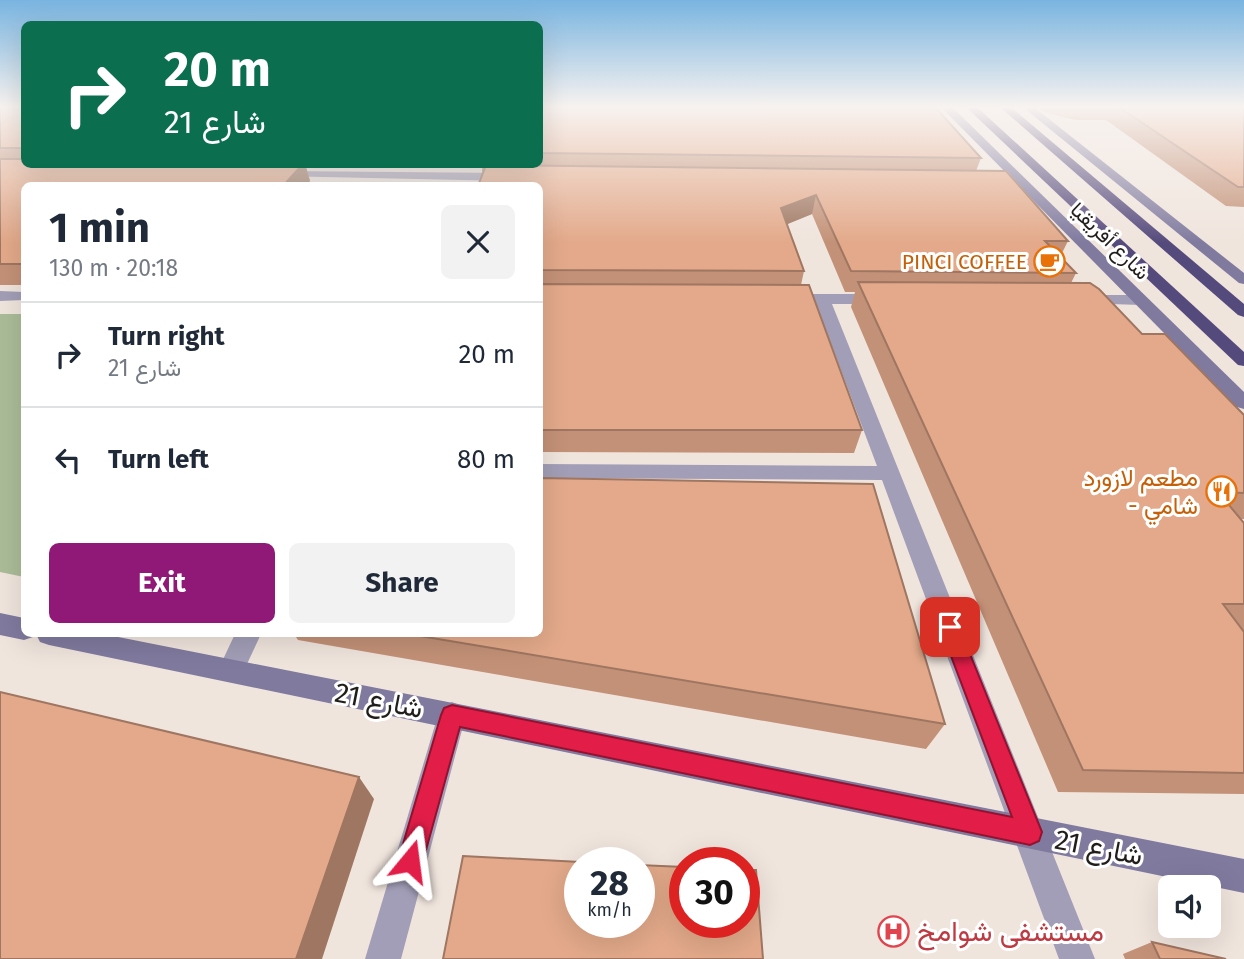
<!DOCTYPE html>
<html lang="en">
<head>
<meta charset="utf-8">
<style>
  :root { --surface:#fff; --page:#f2f2f3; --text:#1f2937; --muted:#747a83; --line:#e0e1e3; --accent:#901978 }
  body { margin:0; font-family:"Fira Sans",Vazirmatn,sans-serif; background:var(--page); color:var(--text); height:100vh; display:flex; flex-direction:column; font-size:26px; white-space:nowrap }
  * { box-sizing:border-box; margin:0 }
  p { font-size:23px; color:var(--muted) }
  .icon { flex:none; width:38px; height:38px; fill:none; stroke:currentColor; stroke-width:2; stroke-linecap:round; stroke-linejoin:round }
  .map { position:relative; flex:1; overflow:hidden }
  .side { position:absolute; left:21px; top:182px; width:522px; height:455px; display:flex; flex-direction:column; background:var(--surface); border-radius:10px; box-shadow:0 7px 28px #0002 }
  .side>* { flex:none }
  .guide { position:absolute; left:21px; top:21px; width:522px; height:147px; border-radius:10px; box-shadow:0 7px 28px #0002; background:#0b6e4f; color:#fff; overflow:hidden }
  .fabs { position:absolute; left:1158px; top:875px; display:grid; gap:14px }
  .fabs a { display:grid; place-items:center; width:63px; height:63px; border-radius:10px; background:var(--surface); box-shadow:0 7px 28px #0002; font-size:35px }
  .speed { position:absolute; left:564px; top:847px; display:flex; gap:14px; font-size:35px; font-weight:700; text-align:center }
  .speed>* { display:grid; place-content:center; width:91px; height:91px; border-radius:50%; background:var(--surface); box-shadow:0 7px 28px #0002; line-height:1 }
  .speed small { font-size:18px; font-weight:400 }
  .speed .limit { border:10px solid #d22; background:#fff; color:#111 }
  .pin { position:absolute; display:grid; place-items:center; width:60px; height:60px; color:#fff; margin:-30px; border-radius:14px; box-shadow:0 4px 10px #0006 }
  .me { position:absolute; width:77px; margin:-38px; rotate:16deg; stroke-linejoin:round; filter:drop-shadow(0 0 5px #0008) }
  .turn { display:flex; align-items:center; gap:24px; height:147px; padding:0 28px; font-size:32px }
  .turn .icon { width:91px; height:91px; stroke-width:2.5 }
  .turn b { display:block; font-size:49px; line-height:60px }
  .round { display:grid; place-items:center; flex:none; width:74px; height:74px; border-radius:10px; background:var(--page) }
  .summary { display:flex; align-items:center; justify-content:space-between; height:119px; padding:0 28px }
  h1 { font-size:42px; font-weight:700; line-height:52px }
  .primary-button { display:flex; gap:14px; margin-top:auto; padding:14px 28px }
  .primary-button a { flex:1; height:80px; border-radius:10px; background:var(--accent); color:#fff; font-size:28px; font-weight:700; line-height:80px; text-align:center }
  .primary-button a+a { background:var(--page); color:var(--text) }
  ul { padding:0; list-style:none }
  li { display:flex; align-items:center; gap:21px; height:105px; padding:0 28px; border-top:2px solid var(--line) }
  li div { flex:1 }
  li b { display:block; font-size:26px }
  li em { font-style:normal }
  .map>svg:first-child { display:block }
</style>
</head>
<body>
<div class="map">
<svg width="1244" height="959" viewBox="0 0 1244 959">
  <rect width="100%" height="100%" fill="#f0e5dd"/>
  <path fill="#aabc98" d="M0,314H24V577L0,572Z"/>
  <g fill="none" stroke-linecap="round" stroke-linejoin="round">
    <g fill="#a29eb7" fill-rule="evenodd">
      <path d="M282,171L509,173L515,177L509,181L278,176L276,174Z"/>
      <path d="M0,291L24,292V300L0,301Z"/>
      <path d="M811,294H880L888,299L880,304H832L1095,959H1059L882,480L539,478V464L877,466L816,304L806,302L803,299Z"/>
      <path d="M1084,295H1141L1149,300L1141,305L1079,303L1076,300L1079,297Z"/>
      <path d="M235,634H261L240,679L231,682L222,679L218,670Z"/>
      <path d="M452,702L462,706L466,715L401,959H365L438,715L442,706Z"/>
    </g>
    <g fill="#807a9f" fill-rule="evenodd">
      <path d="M942,108H953L1244,392V409L1237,407Z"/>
      <path d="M1024,108H1035L1244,273V284L1239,283Z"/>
      <path d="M0,613L24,618V634H35L33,637L24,640L0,635Z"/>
      <path d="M36,634H103L1244,859V893L49,645L40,642Z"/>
    </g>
    <g fill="#554a7c" fill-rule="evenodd">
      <path d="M967,108H978L1244,352V366L1238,365Z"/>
      <path d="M1001,108H1012L1244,304V317L1238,315Z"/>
    </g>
  </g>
  <g fill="#c39177">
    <path d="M0,108H24V164H539V108L981,158L976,171L1068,241L1060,257L1076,273L1071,283L1142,334L1244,415V519H1241L1244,523V630H1242L1244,632V794L1058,792L851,307L855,292H845L812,214L787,224L804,271L801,285L862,430L854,453L539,452V186L482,171V168L306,167L310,181L306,186H24V285H0Z"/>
    <path d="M1039,108H1244V207L1226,206L1106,120H1075L1044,112Z"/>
    <path d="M294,634H539L945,724L926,749L298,640Z"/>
    <path d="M1152,942L1226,959H1125L1123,954Z"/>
  </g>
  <g fill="#9f7661">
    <path d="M303,164H305L310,181L306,186H283Z"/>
    <path d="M816,195L812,214L778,228L781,208Z"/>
    <path d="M359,777L374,799L322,959H296Z"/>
  </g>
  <g fill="#e3a98a" stroke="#9f7661" stroke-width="2">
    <rect x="0" y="108" width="24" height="40"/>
    <path d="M539,108H936L981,158L539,153Z"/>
    <path d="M1120,108H1244V187H1238Z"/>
    <path d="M0,159H24V164H303L283,186H24V264H0Z"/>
    <path d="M486,165L1006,171L1068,241H1045L1076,273L851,271L816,195L781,208L804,271L539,270V186H478Z"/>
    <path d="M858,282L1090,283L1099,289L1142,334H1165L1244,415V493L1218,492L1244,523V604H1223L1244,632V773L1083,770Z"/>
    <path d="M539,284L809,285L862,430H539Z"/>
    <path d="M539,478L873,484L945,724L408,634H539Z"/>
    <path d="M0,692L359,777L296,959H0Z"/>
    <path d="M463,856L600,863H579V922H639V865L684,867V922H744V870H756L763,959H443Z"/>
    <path d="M1152,942L1226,959H1160Z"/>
  </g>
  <linearGradient id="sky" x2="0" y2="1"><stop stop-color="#79b4e0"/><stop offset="0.44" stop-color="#f8f3f0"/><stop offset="1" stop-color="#f8f3f0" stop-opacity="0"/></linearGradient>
  <rect width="1244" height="243" fill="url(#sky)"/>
  <path fill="#e11d48" stroke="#92132f" stroke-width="2" d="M950,619L957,621L959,627L1042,832L1039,841L1030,845L460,727L423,861L419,870L410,874L402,870L398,861L441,715L444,708L452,705L1012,817L940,627L943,621Z"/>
  <defs>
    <symbol id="cafe-ring" viewBox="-11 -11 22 22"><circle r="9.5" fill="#fff" stroke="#e8710a" stroke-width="1.5"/><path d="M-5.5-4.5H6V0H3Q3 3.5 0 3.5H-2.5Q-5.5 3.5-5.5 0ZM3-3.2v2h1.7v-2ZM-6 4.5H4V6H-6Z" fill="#e8710a"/></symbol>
    <symbol id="restaurant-ring" viewBox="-11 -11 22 22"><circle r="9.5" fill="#fff" stroke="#e8710a" stroke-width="1.5"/><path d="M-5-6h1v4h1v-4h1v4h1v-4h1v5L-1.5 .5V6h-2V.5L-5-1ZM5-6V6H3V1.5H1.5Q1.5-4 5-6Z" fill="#e8710a"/></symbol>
    <symbol id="hospital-ring" viewBox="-11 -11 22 22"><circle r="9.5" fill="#fff" stroke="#e0444e" stroke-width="1.5"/><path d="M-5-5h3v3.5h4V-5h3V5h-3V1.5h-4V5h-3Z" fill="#e0444e"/></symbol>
  </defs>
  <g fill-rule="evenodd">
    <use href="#cafe-ring" x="1032" y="244" width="35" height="35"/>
    <use href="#restaurant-ring" x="1204" y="474" width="35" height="35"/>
    <use href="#hospital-ring" x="876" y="914" width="35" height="35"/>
  </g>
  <g text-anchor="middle" stroke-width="6" stroke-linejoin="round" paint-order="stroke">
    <g font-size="21" fill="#211d1a" stroke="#fff">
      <text transform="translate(1110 241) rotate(44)" y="7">شارع أفريقيا</text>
    </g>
    <g font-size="21" fill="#c56008" stroke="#fff" text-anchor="end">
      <text x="1027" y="269">PINCI COFFEE</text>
    </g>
    <g font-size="24" fill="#c56008" stroke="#fff" text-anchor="end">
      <text x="1198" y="486">مطعم لازورد<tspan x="1198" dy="28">- شامي</tspan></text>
    </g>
    <g font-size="28" fill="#211d1a" stroke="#fff">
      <text transform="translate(379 700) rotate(11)" y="10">شارع 21</text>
      <text transform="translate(1099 847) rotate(11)" y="10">شارع 21</text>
    </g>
    <g font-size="28" fill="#be3a42" stroke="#fff" text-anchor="start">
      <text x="917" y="941">مستشفى شوامخ</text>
    </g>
  </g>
</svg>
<div class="fabs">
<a><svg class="icon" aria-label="sound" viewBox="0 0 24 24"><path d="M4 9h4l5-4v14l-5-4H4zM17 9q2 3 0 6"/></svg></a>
</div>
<div class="speed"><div>28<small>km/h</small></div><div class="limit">30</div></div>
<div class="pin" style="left:950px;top:627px;background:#d93025"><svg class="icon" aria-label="arrive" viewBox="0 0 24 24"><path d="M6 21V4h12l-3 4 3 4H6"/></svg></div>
<svg class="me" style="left:410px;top:861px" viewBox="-20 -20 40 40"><path d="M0-17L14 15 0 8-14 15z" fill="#e11d48" stroke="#fff" stroke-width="4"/></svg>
<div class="guide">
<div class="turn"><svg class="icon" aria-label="right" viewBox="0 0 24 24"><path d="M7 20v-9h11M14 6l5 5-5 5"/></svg><div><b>20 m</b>شارع 21</div></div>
</div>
<section class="side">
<div class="summary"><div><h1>1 min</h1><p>130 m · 20:18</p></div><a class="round"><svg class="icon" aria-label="close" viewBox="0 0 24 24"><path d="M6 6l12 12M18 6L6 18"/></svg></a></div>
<ul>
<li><svg class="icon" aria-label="right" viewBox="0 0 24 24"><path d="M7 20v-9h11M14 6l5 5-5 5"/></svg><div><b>Turn right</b><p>شارع 21</p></div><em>20 m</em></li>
<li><svg class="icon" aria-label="left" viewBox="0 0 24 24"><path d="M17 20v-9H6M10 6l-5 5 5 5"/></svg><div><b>Turn left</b></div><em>80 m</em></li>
</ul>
<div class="primary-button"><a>Exit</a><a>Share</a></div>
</section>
</div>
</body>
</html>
